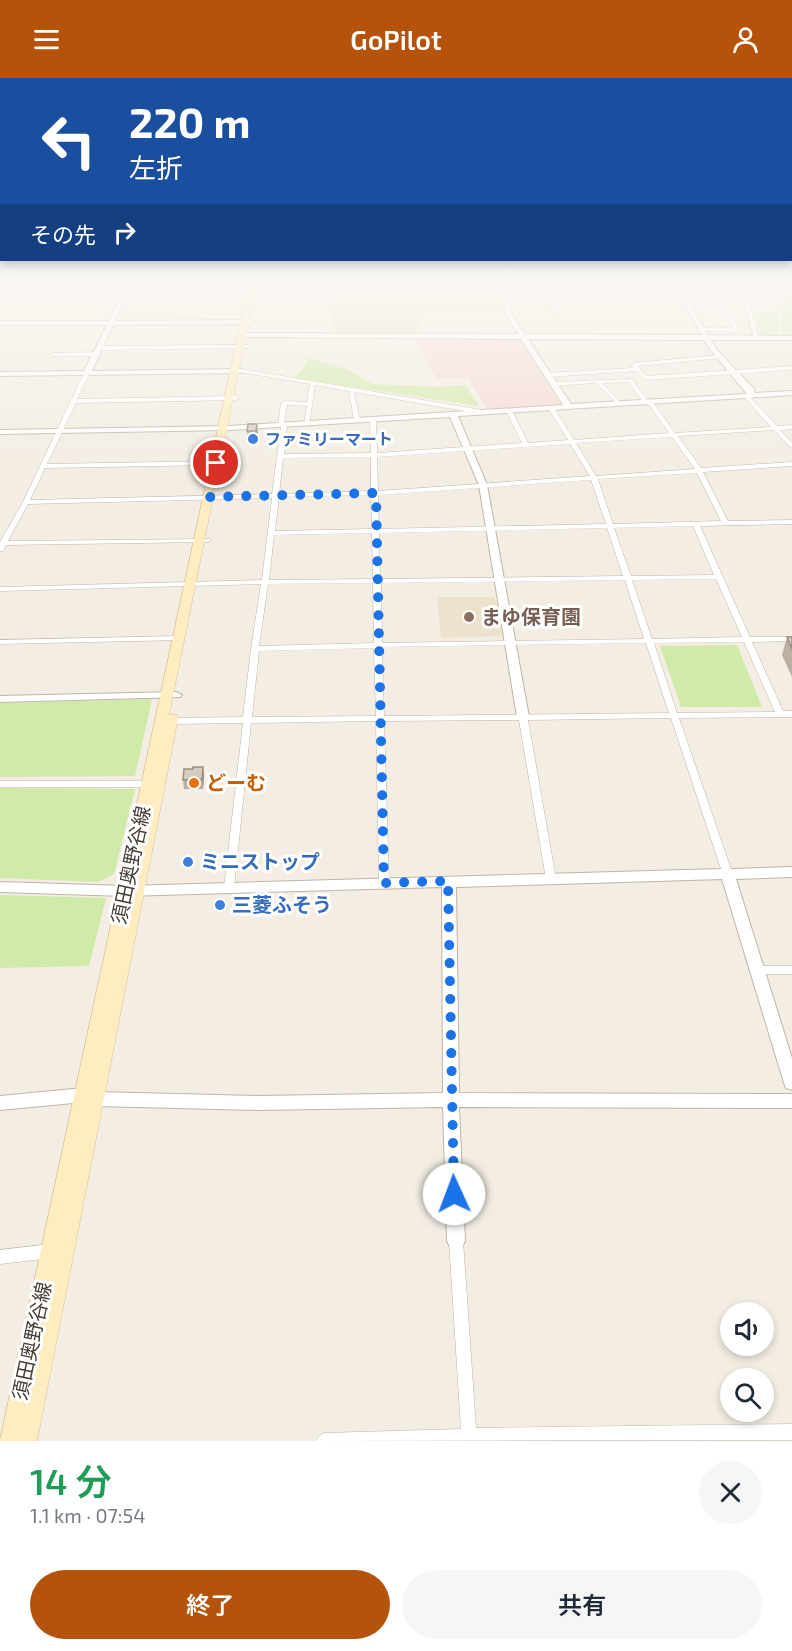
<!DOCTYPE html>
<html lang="ja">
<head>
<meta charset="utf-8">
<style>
  :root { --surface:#fff; --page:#f6f6f7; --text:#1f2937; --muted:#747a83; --accent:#b45309 }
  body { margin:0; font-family:"Exo 2","Noto Sans JP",sans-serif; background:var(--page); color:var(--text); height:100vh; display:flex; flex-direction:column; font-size:22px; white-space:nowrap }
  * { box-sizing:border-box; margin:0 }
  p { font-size:20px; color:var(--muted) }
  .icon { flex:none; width:33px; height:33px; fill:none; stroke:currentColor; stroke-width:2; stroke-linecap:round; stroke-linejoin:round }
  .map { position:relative; height:1363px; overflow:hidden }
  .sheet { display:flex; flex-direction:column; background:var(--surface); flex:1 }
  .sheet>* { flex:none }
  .guide { position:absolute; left:0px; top:0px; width:792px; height:183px; box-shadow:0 3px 9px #0003; background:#1a4fa0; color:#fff; overflow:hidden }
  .buttons { position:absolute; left:720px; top:1224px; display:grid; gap:12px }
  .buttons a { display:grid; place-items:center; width:54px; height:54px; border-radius:50%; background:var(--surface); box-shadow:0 3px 9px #0003; font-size:30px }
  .pin { position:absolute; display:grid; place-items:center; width:51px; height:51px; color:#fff; margin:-26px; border:3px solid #fff; border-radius:50%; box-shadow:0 2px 6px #0007 }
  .me { position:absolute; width:66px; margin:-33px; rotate:358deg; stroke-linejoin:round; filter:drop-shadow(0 0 4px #0008) }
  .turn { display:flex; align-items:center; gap:21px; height:126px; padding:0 30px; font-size:27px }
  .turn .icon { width:78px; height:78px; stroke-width:2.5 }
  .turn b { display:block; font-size:42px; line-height:51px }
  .then { display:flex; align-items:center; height:57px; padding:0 30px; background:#0003; gap:12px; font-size:22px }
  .round { display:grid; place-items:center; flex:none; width:63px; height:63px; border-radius:32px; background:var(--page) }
  .summary { display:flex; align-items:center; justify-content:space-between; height:102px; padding:0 30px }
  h1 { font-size:36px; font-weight:600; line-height:45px; color:#1e9e55 }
  .cta { display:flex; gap:12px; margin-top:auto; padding:12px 30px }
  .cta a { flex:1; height:69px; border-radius:36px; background:var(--accent); color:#fff; font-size:24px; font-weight:600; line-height:69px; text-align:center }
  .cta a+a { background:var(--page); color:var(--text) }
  header { display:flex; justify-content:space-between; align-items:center; height:78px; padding:0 30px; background:var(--accent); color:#fff; font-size:27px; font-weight:600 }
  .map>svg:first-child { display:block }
</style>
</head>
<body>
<header><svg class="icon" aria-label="menu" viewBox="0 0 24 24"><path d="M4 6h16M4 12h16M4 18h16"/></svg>GoPilot<svg class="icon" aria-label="person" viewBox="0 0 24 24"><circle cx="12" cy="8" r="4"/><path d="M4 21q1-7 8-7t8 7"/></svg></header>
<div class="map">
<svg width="792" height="1363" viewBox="0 0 792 1363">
  <rect width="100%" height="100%" fill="#f3ede3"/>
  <g fill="#ede2cc">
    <path d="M335,211H500L506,231H431L420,237L421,255H332Z"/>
    <path d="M437,519H495L502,558L441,560Z"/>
  </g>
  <path fill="#f5d8d6" d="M413,260L520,261L560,326L487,332L468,299L438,301Z"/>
  <g fill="#d0eaa9">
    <path d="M792,213V257H783C780,241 780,224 792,213Z"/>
    <path d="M753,234L779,235V257L761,256Z"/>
    <path d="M308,280L346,291L373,306L440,309L465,307L479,328L294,300L303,291Z"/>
    <path d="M737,567L762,629H681L660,568Z"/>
    <path d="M152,621L135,698L0,699V625Z"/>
    <path d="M0,710L135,711L114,796L98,804L0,800Z"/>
    <path d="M0,817L106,820L89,888L0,890Z"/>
  </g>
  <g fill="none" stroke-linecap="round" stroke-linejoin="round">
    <defs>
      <g id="minor">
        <path d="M172,211H176L171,224H167Z"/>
        <path d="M545,211H549L557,237L553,236Z"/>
        <path d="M741,211H745L748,219L765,220L767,221L770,231H751L759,261L754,260ZM748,222H763L765,228H750Z"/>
        <path d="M684,225L722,226L740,252L737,254L699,253L698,252L701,250H733L719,228L686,227L684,226Z"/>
        <path d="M249,267V269L247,270L99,272L96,270L99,268Z"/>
        <path d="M53,275L97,274L100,276L97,278H51L50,277Z"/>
        <path d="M719,277L722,279L721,280L638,288L646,298L792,288V292L645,302L636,293L547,299L544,297L547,295L633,290L631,287L634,285Z"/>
        <path d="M241,291L482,332L485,334L482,336L354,314L360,342L357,344L354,342L349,313L315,307L309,347L304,346L307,328L287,327L284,345L287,347L284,376L371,375L370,342L373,340L376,342L377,375L522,365L506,333L509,331L512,333L528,365L568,362L548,330L551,328L554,330L574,362L669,355L650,328L644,325L628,304L602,305L621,325V327L619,328L596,305L553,308L550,306L553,304L632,301L648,323L654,326L675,355L771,349L745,320L751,315L754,317L751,320L777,348L792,347V351L780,352L792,364V370L790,369L774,352L678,358L701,390L792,384V388L703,394L728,443L792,442V446L700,448L750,559H792V563L752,564L783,633H792V639L679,640L732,794L731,797H723L722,794L671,640L528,642L556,801L555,804H547L546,801L519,642L384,643L389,805L388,808H380L379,805L376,643L251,645L234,810L233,813H225L224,810L243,645L171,646L167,643L171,640L243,639L251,571L261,506L0,513V509L262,502L272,420L28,426L8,463L210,461L211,462L208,464L6,467L3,473H0V464L23,424L84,295L87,293L90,295L77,321L236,318L239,320L236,322L76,325L47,386L216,383L219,385L216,387L45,390L30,422L272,416L281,349L278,347L281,325L284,323L307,324L310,306L239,294L238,293ZM672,359L695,391L596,398L576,365ZM570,366L590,398L378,413L377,379ZM371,379V413L279,416L283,380ZM697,395L721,443L613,446L598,401ZM591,402L606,446L379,451L378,417ZM371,417L372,451L275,453L279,419ZM693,448L714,497L631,498L614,450ZM607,450L623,498L380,501L379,455ZM372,455L373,501L269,502L274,457ZM716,501L742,559L652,561L632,502ZM625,502L644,561L382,565L381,505ZM373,505L374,565L259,568L268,506ZM744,564L775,634L677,635L654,565ZM646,565L669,635L384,638L382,569ZM374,570L376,638L252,639L259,573Z"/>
        <path d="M179,558H182L183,560L182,562L0,566V562Z"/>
        <path d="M0,703H148L153,706L148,709H0Z"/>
        <path d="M758,888H792V896H758L754,895L753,892L754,889Z"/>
        <path d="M456,1156L461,1158L463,1163L476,1350L792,1346V1362L316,1363L319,1358L324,1355L461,1351L449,1163L451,1158Z"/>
        <path d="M51,1166L56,1168L58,1173L56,1178L51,1180L0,1186V1172Z"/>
      </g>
      <g id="tertiary">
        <path d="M2,211H8L0,221Z"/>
        <path d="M124,211H130L115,243L251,242L254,244L251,246L113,247L92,293L241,291L245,293L241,295L0,298V294L84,293L107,247H0V243H109Z"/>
        <path d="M499,211H505L513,239L525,256L702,257L675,211H681L708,257L792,258V262H711L717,272L754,311L755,315L792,313V317L458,338L487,407L529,639L527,642L523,643L517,639L479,407L450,339L230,352L0,356V352L230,348L563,327L521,261L243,259L240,257L243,255L518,256L507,239ZM528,261L704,262L712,274L747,316L571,326Z"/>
        <path d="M176,614L182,617L180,619L0,624V618Z"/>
        <path d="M727,789L732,791L792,789V799L736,801L792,980V1012L786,1010L784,1005L722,801L456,809L459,1015L792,1016V1030L459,1029L465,1163L462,1169L456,1172L450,1169L447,1163L443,1029L260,1032L96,1028L84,1024L0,1032V1018L84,1010L96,1014L260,1018L443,1015L442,809L125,818L0,814V804L125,808L722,791Z"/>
      </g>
      <path id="secondary" d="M248,211H255L169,637H177L178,640L37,1363H0Z"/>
    </defs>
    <use href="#minor" stroke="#bfb5a6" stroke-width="1"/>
    <use href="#tertiary" stroke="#bfb5a6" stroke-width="2"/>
    <use href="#secondary" stroke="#d9c292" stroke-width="1"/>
    <use href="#minor" fill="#fff" fill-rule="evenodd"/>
    <use href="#tertiary" fill="#fff" fill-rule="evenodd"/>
    <use href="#secondary" fill="#ffedc1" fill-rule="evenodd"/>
  </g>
  <g fill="#baafa1">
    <rect x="302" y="211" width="30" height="5"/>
    <path d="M257,346L258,358L257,365H248L247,353Z"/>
    <path d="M787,559H792V599L782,577Z"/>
    <path d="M203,689L204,698L203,711H184L183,702L193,691Z"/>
  </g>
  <g fill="#978e83">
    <path d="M257,346L258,358L257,365L256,353Z"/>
    <path d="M203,689L204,698L203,711L202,701Z"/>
  </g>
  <g fill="#d8cbbb" stroke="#978e83" stroke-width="1.5">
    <path d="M248,346H257L256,353H247Z"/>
    <path d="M787,559H792V571Z"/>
    <path d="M193,689H203L202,701L183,702L184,691H193Z"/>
  </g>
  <linearGradient id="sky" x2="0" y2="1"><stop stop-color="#89c1ed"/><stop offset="0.52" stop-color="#faf7f2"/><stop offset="1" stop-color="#faf7f2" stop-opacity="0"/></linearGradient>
  <rect width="792" height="402" fill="url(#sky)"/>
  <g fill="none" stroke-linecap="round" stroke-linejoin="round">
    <path stroke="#1a73e8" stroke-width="10" stroke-dasharray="0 18" d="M216,385L209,419L376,415L384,805L448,803L454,1116"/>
  </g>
  <g fill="#3f7fe0" stroke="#fff" stroke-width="2">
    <circle cx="253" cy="361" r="6"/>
    <circle cx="188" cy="784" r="6"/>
    <circle cx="220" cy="827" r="6"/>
  </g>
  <circle fill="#8d6e63" stroke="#fff" stroke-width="2" cx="469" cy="539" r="6"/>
  <circle fill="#e8710a" stroke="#fff" stroke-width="2" cx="194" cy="705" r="6"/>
  <g text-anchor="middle" stroke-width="6" stroke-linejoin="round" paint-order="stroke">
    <g font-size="16" font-weight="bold" fill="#366cbe" stroke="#fff" text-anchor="start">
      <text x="265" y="367">ファミリーマート</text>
    </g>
    <g font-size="20" font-weight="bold" fill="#785e54" stroke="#fff" text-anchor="start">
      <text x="481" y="546">まゆ保育園</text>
    </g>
    <g font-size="20" font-weight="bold" fill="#c56008" stroke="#fff" text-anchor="start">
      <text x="206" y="712">どーむ</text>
    </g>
    <g font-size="20" font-weight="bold" fill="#366cbe" stroke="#fff" text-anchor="start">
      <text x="200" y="791">ミニストップ</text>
      <text x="232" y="834">三菱ふそう</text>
    </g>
    <g font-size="20" fill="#453d33" stroke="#fff">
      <text transform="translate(131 787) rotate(-78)" y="7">須田奥野谷線</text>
      <text transform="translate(32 1263) rotate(-78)" y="7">須田奥野谷線</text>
    </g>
  </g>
</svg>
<div class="buttons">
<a><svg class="icon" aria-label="sound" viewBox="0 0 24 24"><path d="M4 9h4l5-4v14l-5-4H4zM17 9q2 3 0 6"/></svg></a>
<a><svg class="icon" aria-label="search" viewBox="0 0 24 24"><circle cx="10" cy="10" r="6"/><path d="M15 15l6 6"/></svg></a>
</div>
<div class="pin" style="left:216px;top:385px;background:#d93025"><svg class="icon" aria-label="arrive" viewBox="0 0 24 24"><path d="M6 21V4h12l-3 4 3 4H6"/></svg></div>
<svg class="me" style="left:454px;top:1116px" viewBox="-20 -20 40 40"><circle r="19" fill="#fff"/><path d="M0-13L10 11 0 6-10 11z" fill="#1a73e8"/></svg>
<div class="guide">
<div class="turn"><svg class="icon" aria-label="left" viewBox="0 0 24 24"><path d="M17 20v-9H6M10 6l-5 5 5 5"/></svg><div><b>220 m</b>左折</div></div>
<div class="then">その先<svg class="icon" aria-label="right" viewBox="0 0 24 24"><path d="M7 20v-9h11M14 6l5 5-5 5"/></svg></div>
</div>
</div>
<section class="sheet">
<div class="summary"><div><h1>14 分</h1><p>1.1 km · 07:54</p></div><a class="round"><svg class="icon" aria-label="close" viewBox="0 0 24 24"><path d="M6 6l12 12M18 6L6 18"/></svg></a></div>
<div class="cta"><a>終了</a><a>共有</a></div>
</section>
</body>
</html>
